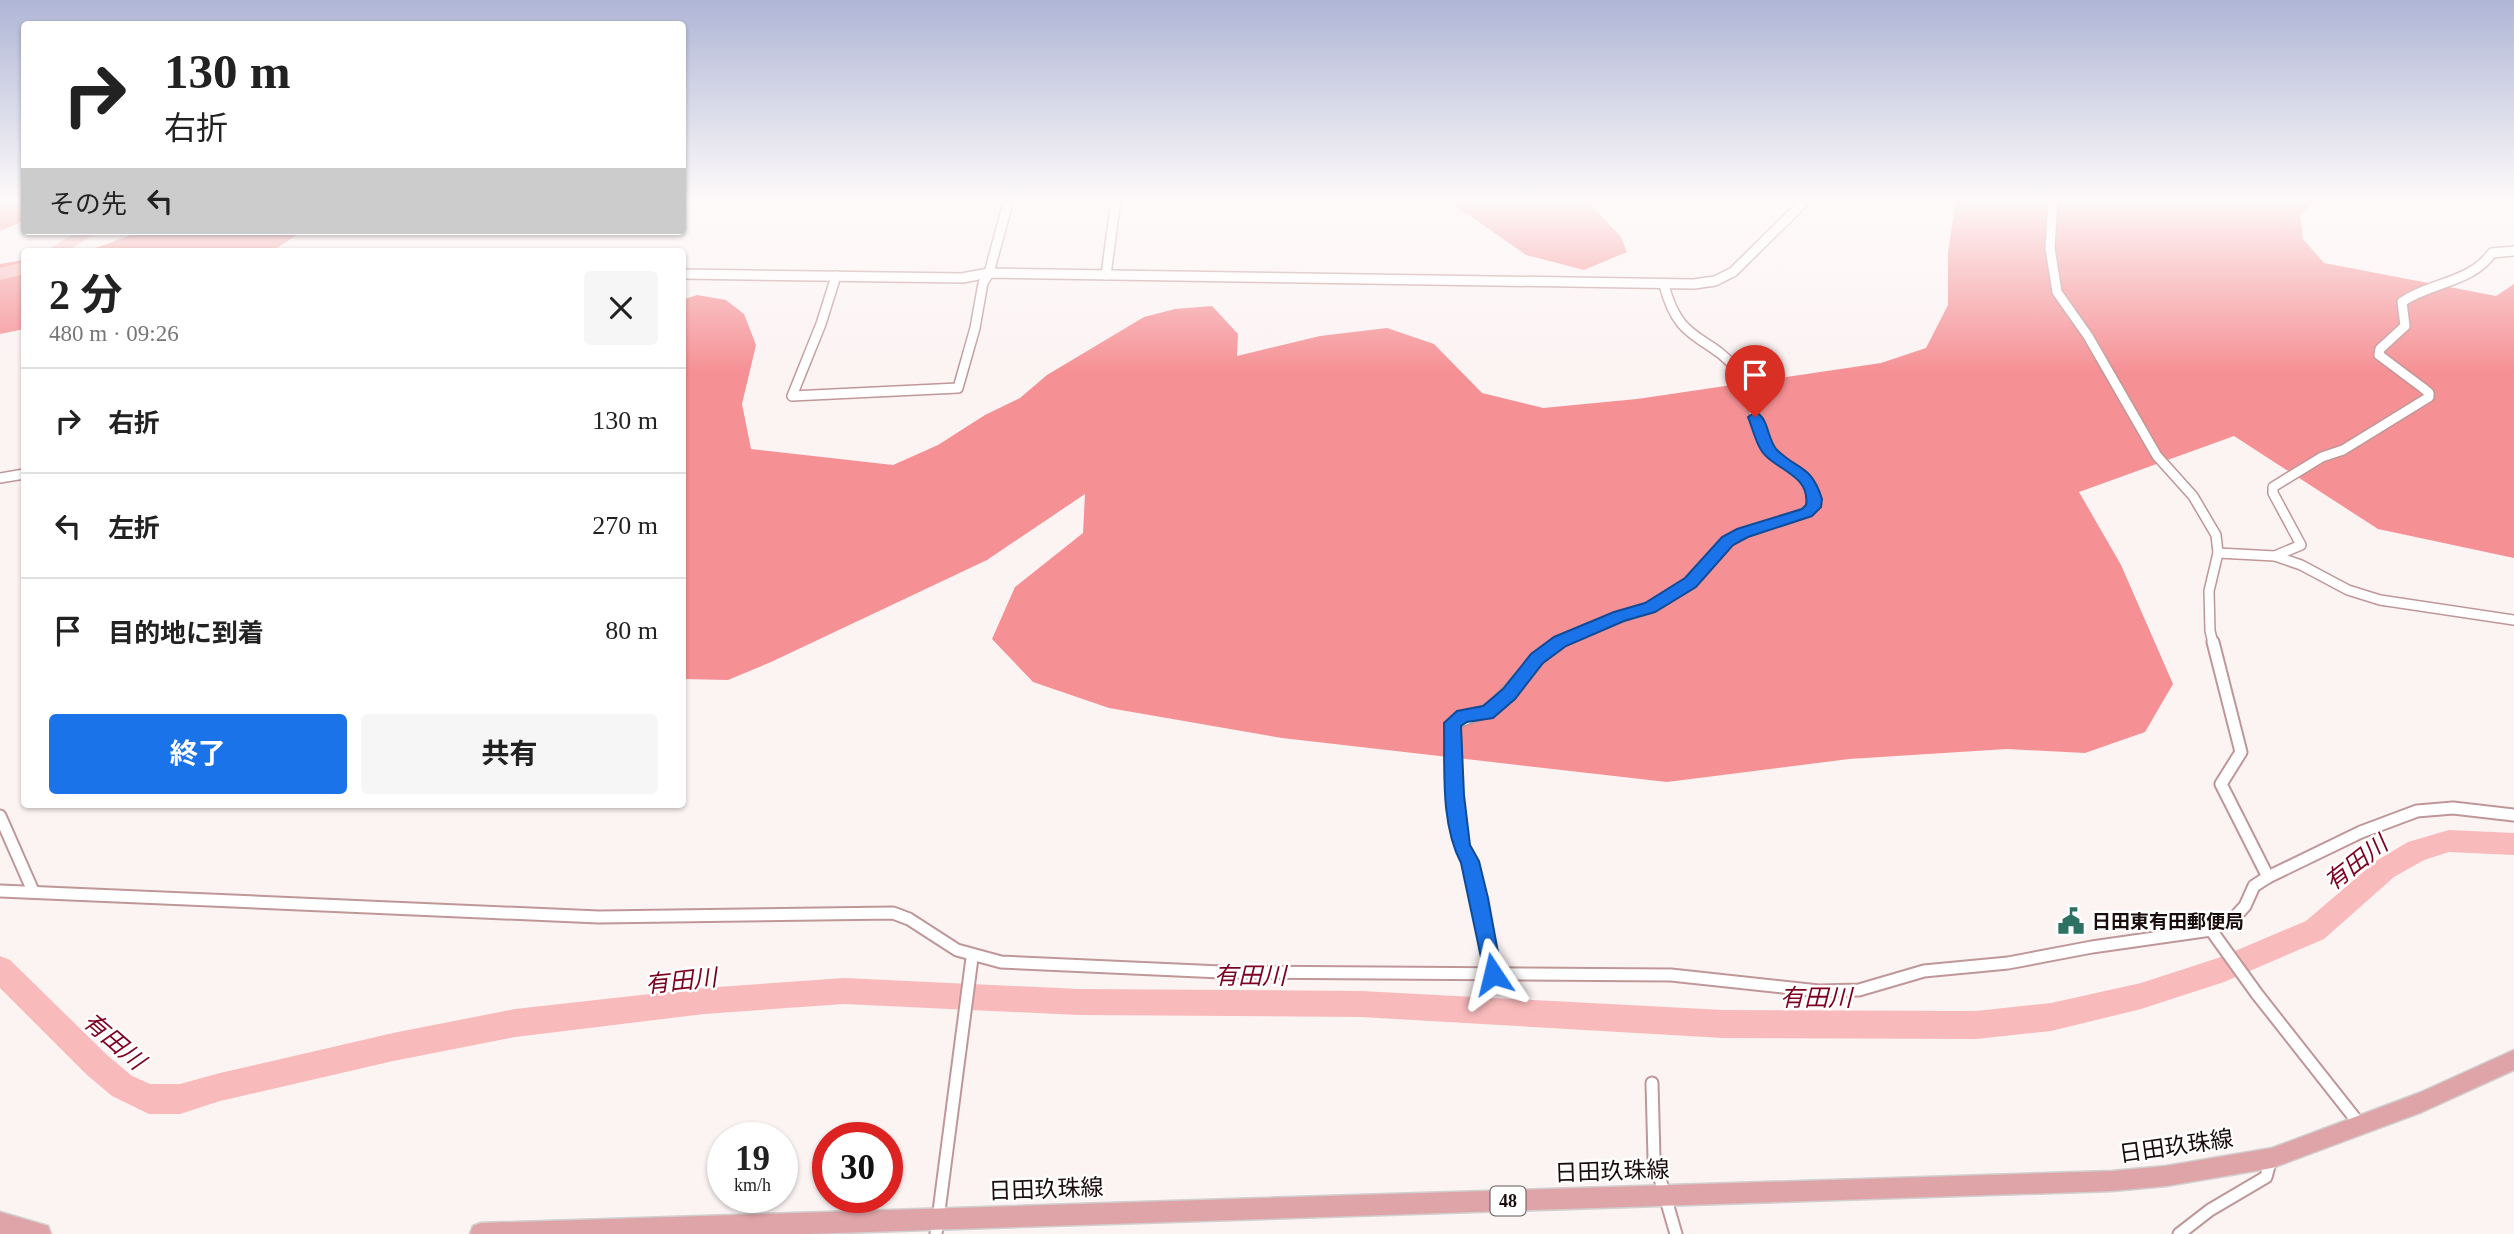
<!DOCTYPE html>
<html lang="ja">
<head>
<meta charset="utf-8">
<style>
  :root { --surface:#fff; --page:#f6f6f6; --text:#222; --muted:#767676; --line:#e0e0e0; --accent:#1a73e8 }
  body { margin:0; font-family:"Times New Roman","Noto Sans JP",serif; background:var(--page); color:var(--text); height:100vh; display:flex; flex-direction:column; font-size:26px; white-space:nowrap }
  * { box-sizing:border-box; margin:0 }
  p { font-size:23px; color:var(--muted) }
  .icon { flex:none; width:38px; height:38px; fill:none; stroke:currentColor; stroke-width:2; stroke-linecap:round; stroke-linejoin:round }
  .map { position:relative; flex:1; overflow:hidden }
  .drawer { position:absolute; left:21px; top:248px; width:665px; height:560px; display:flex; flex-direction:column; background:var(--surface); border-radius:7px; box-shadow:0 2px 5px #0004 }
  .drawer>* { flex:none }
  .guide { position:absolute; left:21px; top:21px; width:665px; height:214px; border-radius:7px; box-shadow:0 2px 5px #0004; background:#fff; color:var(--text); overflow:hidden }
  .speed { position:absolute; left:707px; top:1122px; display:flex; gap:14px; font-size:35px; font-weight:700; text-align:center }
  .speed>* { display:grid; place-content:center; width:91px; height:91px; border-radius:50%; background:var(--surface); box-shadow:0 2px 5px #0004; line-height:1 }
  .speed small { font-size:18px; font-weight:400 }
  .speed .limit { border:10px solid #d22; background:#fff; color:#111 }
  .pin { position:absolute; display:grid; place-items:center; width:60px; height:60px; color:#fff; margin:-72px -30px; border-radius:50% 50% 50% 0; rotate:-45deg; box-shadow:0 0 7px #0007 }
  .pin .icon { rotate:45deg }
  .me { position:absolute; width:77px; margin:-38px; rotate:350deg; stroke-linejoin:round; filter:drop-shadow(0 0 5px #0008) }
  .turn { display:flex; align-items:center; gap:24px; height:147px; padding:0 28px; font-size:32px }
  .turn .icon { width:91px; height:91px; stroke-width:2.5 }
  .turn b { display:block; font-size:49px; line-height:60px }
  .then { display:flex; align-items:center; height:66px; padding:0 28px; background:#0003; gap:14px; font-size:26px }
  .round { display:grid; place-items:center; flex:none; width:74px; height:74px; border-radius:7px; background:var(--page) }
  .overview { display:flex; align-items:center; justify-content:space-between; height:119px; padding:0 28px }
  h1 { font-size:42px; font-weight:700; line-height:52px }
  .action { display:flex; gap:14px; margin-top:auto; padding:14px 28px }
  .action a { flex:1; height:80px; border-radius:7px; background:var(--accent); color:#fff; font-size:28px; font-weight:700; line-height:80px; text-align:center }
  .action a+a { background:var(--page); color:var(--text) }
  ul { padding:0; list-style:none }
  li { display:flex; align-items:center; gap:21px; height:105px; padding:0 28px; border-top:2px solid var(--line) }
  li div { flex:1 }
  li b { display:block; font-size:26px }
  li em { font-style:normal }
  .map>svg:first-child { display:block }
</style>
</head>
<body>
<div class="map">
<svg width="2514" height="1234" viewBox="0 0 2514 1234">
  <rect width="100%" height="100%" fill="#fcf3f3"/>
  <g fill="#f59195">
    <path d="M0,199H24V221L0,231Z"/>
    <path d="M1446,199H1585L1621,237L1627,252L1584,270L1526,255Z"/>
    <path d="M1956,199H2318L2300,215L2303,239L2324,263L2496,296L2514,284V558L2378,529L2234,436L2079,492L2121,565L2173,684L2145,732L2085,753L2007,749L1849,759L1667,782L1282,738L1109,708L1033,682L992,639L1015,587L1083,533L1085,494L987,560L771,662L728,680L683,679L682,300L697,295L726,300L744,314L756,345L742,404L751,449L893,465L938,445L985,415L1020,398L1047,375L1144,317L1175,309L1212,306L1238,334L1237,356L1320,336L1387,328L1434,344L1482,393L1543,408L1637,399L1881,363L1926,348L1948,305V252Z"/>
    <path d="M141,231H312L295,236L271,252H72L99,247Z"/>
    <path d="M24,260V329L0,334V264Z"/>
  </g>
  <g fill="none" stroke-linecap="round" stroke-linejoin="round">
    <g fill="#f9babb" fill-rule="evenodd">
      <path d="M78,231H100L66,252H44Z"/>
      <path d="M24,262V274L0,280V268Z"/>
      <path d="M2449,830L2514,833V855L2449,852L2424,860L2394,877L2324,939L2224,982L2141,1009L2051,1031L1976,1039L1723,1038L1361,1017L1079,1015L844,1004L704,1014L515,1037L393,1061L220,1101L180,1114H149L112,1096L87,1075L0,988V956L10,960L107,1055L132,1076L150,1084H180L220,1073L393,1033L515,1009L704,988L844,978L1079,989L1361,991L1723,1010L1976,1011L2051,1003L2141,983L2221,957L2306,921L2376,861L2408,842Z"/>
    </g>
    <defs>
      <g id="minor-far1">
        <path d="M2053,199L2050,248L2057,292L2088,336L2157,456L2193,496L2216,535L2218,553L2209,591L2210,631L2213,643"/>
        <path d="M682,274L962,278L989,273L1694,284L1715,281L1733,272L1807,199"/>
        <path d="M1106,275L1116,199"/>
        <path d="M836,276L821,324L792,396L958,388L975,328L983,283L989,273L1009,199"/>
        <path d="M0,478L24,474"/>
        <path d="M2218,553L2275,556L2301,565L2348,590L2380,600L2514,620"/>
        <path d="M2275,556L2301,545L2273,493V487L2322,457L2343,450L2429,397V393L2423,388L2379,355L2380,349L2405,326L2402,302C2431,282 2471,283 2492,253L2514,251"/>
        <path d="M1557,643C1594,621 1639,617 1676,593C1700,578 1712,548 1738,535C1763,523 1790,523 1813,507C1814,469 1784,473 1767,447C1751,424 1756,394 1739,372C1707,332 1680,346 1664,285"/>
      </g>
      <g id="minor">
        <path d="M2213,642L2241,752L2221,784L2268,877"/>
        <path d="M0,816L33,891"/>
        <path d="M0,891L599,917L893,913L909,919L957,950L1001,962L1221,972L1671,975L1819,991L1859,990L1924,971L2008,963L2092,947L2211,930L2234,918L2245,906L2254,886L2268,877L2361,832L2417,811L2453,808L2514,815"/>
        <path d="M2211,930L2257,994L2361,1126"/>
        <path d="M1493,974L1479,898L1470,861L1462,846L1455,795L1452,724L1491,709L1540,657L1560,642"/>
        <path d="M1652,1083L1654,1158L1676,1234"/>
        <path d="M936,1234L972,958"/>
        <path d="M2179,1234L2210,1210L2266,1177L2271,1159"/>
      </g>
      <g id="primary">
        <path d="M2514,1050V1070L2422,1112L2272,1168L2166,1186L2112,1191L807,1234H470L473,1226L481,1223L2112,1171L2166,1166L2272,1148L2419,1093Z"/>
        <path d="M0,1212L48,1226L51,1234H0Z"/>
      </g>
    </defs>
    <use href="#minor-far1" stroke="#c09798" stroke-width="12"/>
    <use href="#minor" stroke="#c09798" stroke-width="15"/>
    <use href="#primary" stroke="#d1cfcf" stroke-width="3"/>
    <use href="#minor-far1" stroke="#fff" stroke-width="9"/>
    <use href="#minor" stroke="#fff" stroke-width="11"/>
    <use href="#primary" fill="#dfa4a7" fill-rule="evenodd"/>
  </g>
  <linearGradient id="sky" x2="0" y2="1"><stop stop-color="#afb6d6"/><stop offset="0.54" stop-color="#fefafa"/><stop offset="1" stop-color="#fefafa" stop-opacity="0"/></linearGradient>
  <rect width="2514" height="371" fill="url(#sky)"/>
  <path fill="#1a73e8" stroke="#114b97" stroke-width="2" d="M1755,412C1769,417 1767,440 1777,450C1798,471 1811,464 1822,499L1821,507L1812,516L1748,537L1733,545L1696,587L1655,612L1624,621L1566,646L1543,663L1515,699L1493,718L1467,722L1461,726L1464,795L1470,845L1479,861L1488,898L1502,974L1500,981L1493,983L1486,981L1461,863C1440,823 1445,768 1444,723L1457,711L1483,706L1503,689L1531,654L1554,637L1614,612L1645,603L1685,578L1722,537L1737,529L1802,509L1806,505C1810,478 1782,471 1767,457C1757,449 1753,429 1748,417Z"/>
  <defs>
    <symbol id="civic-bare" viewBox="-9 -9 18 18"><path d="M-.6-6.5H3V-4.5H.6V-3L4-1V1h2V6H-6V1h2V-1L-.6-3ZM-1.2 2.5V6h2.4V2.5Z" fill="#2d7163" stroke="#fff" stroke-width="2.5" paint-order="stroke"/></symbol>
  </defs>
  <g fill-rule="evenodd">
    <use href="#civic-bare" x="2052" y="902" width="38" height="38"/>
  </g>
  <g text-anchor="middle" stroke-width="5" stroke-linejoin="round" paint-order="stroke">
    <rect fill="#fff" stroke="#5f5656" stroke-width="2" x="1490.5" y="1186.5" width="35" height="29" rx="5"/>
    <g font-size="18" font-weight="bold" fill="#1b0d0d">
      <text x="1508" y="1207">48</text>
    </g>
    <g font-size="19" font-weight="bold" fill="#1b0d0d" stroke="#fff" text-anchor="start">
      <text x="2092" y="928">日田東有田郵便局</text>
    </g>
    <g font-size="23" fill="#1b0d0d" stroke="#fff">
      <text transform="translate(2176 1146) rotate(-8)" y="8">日田玖珠線</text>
      <text transform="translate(1612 1171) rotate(-2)" y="8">日田玖珠線</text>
      <text transform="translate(1046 1189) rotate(-2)" y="8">日田玖珠線</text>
    </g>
    <g font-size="24" font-style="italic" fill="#7e0021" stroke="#fff">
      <text transform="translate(2356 863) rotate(-38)" y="8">有田川</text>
      <text x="1250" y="984">有田川</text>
      <text transform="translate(681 981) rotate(-6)" y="8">有田川</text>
      <text x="1816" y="1006">有田川</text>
      <text transform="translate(114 1041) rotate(41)" y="8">有田川</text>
    </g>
  </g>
</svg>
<div class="speed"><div>19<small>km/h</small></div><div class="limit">30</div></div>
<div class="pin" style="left:1755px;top:417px;background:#d93025"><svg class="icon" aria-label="arrive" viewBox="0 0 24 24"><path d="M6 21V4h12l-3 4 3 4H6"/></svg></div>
<svg class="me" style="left:1493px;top:974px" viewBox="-20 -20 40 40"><path d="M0-17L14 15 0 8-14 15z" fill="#1a73e8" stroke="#fff" stroke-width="4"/></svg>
<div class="guide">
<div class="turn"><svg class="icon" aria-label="right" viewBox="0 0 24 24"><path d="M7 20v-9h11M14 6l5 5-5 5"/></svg><div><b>130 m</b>右折</div></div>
<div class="then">その先<svg class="icon" aria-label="left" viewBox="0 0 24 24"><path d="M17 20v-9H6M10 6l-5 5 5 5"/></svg></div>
</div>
<section class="drawer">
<div class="overview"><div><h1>2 分</h1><p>480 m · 09:26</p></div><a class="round"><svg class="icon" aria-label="close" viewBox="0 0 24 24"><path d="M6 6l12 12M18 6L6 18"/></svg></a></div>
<ul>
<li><svg class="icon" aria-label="right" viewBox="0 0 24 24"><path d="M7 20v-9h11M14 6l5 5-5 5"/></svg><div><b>右折</b></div><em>130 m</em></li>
<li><svg class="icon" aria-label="left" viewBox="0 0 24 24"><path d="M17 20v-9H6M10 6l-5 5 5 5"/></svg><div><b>左折</b></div><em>270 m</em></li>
<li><svg class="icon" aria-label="arrive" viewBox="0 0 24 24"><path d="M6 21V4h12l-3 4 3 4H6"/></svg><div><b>目的地に到着</b></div><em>80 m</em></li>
</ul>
<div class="action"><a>終了</a><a>共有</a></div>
</section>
</div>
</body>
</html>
